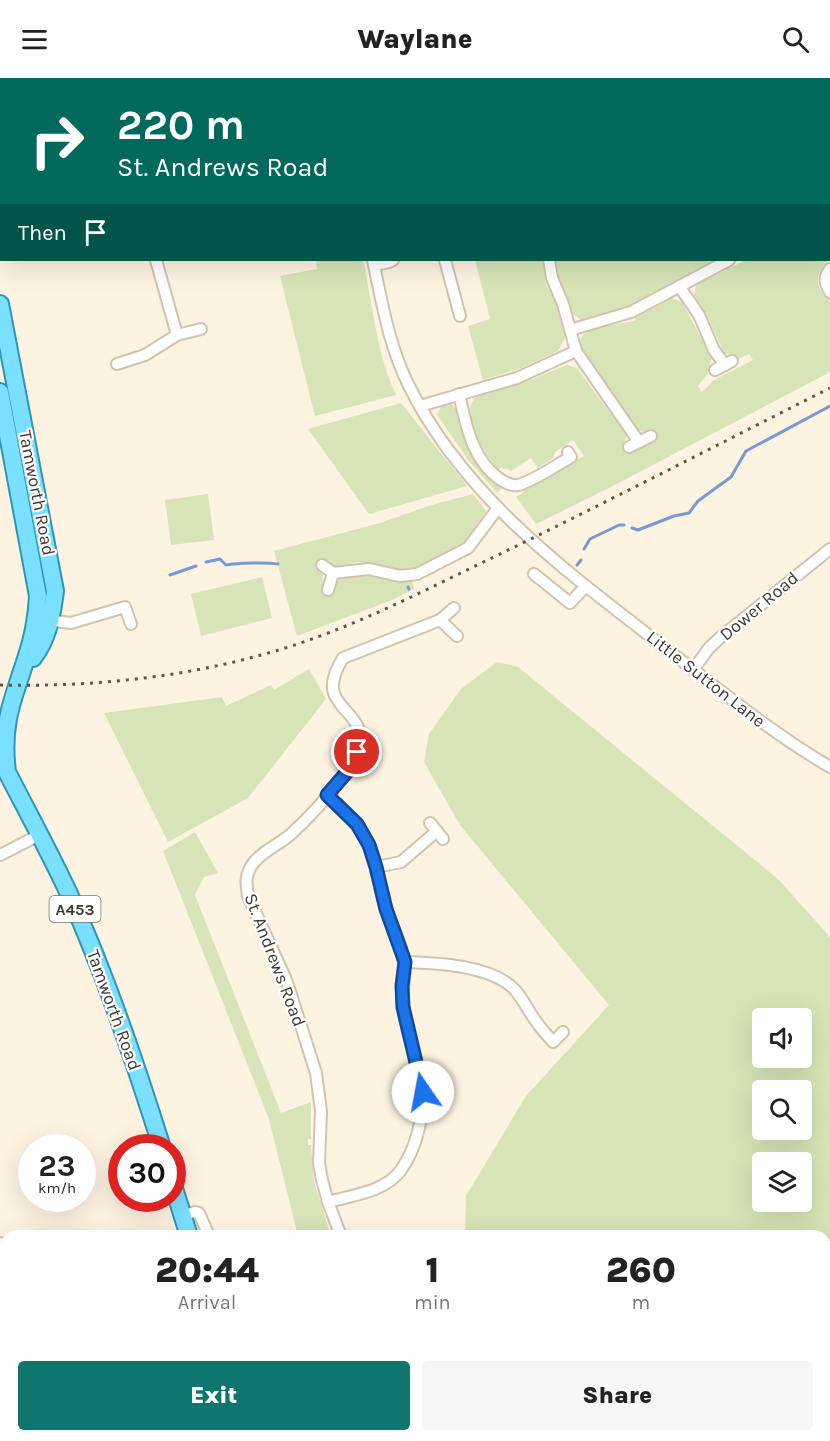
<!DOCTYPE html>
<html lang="en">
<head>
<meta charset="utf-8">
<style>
  :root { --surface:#fff; --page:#f6f6f6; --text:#222; --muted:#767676; --accent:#0f766e }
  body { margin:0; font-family:Karla,sans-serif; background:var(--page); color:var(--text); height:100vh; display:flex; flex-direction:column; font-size:22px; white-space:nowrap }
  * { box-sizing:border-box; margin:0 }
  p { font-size:20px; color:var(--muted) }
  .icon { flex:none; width:33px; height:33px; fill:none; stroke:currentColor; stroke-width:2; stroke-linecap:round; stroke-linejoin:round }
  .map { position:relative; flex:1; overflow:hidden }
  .details { position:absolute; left:0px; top:1152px; width:831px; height:212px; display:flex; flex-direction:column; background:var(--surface); border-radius:18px 18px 0 0; box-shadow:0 6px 24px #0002 }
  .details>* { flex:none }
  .top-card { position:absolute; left:0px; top:0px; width:831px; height:183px; box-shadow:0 6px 24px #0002; background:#00695c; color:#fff; overflow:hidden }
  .controls { position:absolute; left:752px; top:930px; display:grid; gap:12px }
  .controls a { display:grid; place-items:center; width:60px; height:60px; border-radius:6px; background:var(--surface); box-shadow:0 6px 24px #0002; font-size:30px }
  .speed { position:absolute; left:18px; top:1056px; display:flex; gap:12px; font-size:30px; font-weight:700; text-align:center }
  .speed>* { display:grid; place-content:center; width:78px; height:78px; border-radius:50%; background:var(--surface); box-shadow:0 6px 24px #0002; line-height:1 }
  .speed small { font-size:15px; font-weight:400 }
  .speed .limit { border:9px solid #d22; background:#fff; color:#111 }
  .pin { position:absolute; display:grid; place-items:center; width:51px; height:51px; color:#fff; margin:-26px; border:3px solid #fff; border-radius:50%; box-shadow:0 2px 6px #0007 }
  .me { position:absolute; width:66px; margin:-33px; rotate:348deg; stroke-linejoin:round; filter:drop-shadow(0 0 4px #0008) }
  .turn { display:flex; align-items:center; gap:21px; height:126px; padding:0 18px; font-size:27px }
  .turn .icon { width:78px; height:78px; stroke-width:2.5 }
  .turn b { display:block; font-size:42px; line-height:51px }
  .then { display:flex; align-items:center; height:57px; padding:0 18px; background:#0003; gap:12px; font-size:22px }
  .eta { display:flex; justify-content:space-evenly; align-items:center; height:102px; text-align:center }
  .eta b { font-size:36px; font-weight:800; line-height:42px }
  .action { display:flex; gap:12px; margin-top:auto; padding:12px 18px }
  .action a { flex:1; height:69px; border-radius:6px; background:var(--accent); color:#fff; font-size:24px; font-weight:800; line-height:69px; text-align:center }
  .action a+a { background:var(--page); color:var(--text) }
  header { display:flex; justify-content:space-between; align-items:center; height:78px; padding:0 18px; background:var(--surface); font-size:27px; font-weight:800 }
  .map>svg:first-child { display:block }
</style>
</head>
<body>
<header><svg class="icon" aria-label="menu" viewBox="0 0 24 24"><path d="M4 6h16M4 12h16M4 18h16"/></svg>Waylane<svg class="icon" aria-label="search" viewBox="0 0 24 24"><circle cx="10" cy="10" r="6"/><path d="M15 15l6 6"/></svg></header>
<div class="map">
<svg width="830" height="1363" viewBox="0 0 830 1363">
  <rect width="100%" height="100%" fill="#fef2e1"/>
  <g fill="#d6e4b7" fill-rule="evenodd">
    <path d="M316,182H363C373,227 376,274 396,317L315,338L280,198L317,191Z"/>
    <path d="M475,182H542L546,206L555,223L565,260L558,273L521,290L483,302L468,248L490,241Z"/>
    <path d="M555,182H716L628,228L581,242L573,236L558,197Z"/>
    <path d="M741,182H829C815,194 813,211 830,222V294L607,411L536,446L516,419L523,415L522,412L584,378L573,362L555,374L553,380L538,390L531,380L511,393L506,390L503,391L502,389L498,392C486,377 457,334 477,318L520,306L567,287L577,290L627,358L624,365L630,376L657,362L652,351L644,354L638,352L581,271C580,266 579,262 583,257C590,250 624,245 635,243V240L672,220L682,224L712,280L709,288L711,292L698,308L702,314L714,302L753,282L749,276L736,282L734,277L724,275L706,235L694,217L696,207L742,184Z"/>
    <path d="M401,325L467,408L369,436L308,351Z"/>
    <path d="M452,326L504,408L497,415L469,383L437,337L441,329Z"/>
    <path d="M208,416L214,462L171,467L165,422Z"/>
    <path d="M473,416L486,433L465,463L467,466C455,472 422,492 411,493C388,495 365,477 342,488V491L320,489L318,491L323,498L324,507L326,508L324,515L330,517L338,501L361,495L412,502L414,511L392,522L297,558L274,473L380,445L428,428Z"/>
    <path d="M262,499L272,540L201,558L191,516Z"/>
    <path d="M497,584L518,589L778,801L830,859V1363H426L428,1358H825V1158H465L466,1118L526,1018L609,927L460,747L424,684L429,656L461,611ZM801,940V980H762V940ZM801,1012V1052H762V1012ZM801,1084V1124H762V1084Z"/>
    <path d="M309,591L326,621L248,720L168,764L104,635L222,619L226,628L271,607L274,612Z"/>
    <path d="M195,754L218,795L204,799L195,817L281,1035L311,1024V1061H308V1067H311L314,1104L331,1158H298L269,1041L163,773Z"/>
  </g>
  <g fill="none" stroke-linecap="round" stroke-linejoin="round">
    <g stroke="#7999d5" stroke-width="3">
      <path d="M632,450L638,452L674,438L689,435L698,423L731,399L746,373L830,328"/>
      <path d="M584,471L590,461L619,447H624"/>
      <path d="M206,484L220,481L226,487C238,485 266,484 278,486"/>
      <path d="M577,487L581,482"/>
      <path d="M170,497L196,488"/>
      <path d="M408,509L409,511"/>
      <path d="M825,1249L830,1247"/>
      <path d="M570,1359L574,1358"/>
      <path d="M559,1363L563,1362"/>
    </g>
    <defs>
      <g id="street">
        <path d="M554,0V2"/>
        <path d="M206,2V0"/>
        <path d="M345,2V0"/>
        <path d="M156,182L177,257"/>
        <path d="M373,182C382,225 389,268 409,308C465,421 571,497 668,572C721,613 772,655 830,689"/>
        <path d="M445,182L460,238"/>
        <path d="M549,182L552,200L563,226L576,273L639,364"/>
        <path d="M375,187L389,184L393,182"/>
        <path d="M830,191C823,199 825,206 830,214"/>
        <path d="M679,208L699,237L714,272L725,287"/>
        <path d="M570,252L631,234L729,182"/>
        <path d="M117,286L145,277L177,257L201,251"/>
        <path d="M715,292L732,283"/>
        <path d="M459,316C466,347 472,382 501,402C506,405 511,408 518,407C532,404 558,386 571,379L568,374"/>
        <path d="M420,328L517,300L576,273"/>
        <path d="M629,369L651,358"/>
        <path d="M322,487L333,495L369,491L400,498L417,496L468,470L498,430"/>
        <path d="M534,496L570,525L586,508"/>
        <path d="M328,512L333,495"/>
        <path d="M46,542L71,545L125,529L131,546"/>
        <path d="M440,542L457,558"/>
        <path d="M693,592L709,570L722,558L830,471"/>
        <path d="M327,717C351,738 370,758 377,791C380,805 381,818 386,831C392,848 402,865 404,883C406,898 401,913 403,929C406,957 420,984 422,1013C424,1039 416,1071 401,1092C385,1114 353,1117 328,1124"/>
        <path d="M430,745L443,761"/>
        <path d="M0,777L39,757"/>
        <path d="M376,789L401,784L437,753"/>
        <path d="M405,884C436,885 492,887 515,912C524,922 529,935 538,946C542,952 548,958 553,964L563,954"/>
        <path d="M183,1137L195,1134L199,1135L209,1158"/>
        <path d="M341,1158L328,1124L322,1102L319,1085L321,1033L316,995L287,904L248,818C246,807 245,797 252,787C260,774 279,767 291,756C311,738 330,716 346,695C356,681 366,660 355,644C349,634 337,626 334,615C330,603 337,590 343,580L440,542L454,530"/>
        <path d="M0,1165L6,1182"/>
        <path d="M0,1331L6,1320"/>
        <path d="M222,1358L224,1363"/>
        <path d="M267,1358L268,1363"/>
        <path d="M298,1363L319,1358"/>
      </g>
      <g id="primary">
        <path d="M655,2L661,0"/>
        <path d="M0,100H2"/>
        <path d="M0,226L55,513C52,537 48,561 33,580"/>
        <path d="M0,314L38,518C37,534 35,549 31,564C17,615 0,638 7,694C28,735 50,775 69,816C106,898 135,984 162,1070"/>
        <path d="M172,1104L189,1158"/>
        <path d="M247,1358L248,1363"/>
      </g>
    </defs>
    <use href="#street" stroke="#d2c3ae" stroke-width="14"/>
    <use href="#primary" stroke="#2c98b6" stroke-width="20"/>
    <use href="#street" stroke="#fff" stroke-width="10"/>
    <use href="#primary" stroke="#7be0fe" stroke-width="16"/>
    <path stroke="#5e574d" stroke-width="3" stroke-dasharray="3 6" stroke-linecap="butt" d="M0,607C96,609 190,599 282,571C357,548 427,511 498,477C609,423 719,366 830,310"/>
  </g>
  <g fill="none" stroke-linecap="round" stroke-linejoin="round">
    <defs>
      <path id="route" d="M357,674L347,694L327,717L357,746L369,767L376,789L386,831L405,884L402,908L403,929L423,1014"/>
    </defs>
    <use href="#route" stroke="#114b97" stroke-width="15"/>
    <use href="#route" stroke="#1a73e8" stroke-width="10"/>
  </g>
  <g text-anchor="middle" stroke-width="4.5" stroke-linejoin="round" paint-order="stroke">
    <rect fill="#fff" stroke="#78746d" stroke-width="1.5" x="49.5" y="818" width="51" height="26" rx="4.5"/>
    <g font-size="16" font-weight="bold" fill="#3e382f">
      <text x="75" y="837">A453</text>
    </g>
    <g font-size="18" fill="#3e382f" stroke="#fff">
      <text transform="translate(37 415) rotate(79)" y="6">Tamworth Road</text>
      <text transform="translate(759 528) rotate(-40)" y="6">Dower Road</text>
      <text transform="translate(706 601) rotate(38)" y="6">Little Sutton Lane</text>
      <text transform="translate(275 882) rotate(69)" y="6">St. Andrews Road</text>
      <text transform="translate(114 932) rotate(70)" y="6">Tamworth Road</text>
    </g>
  </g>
</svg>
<div class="controls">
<a><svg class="icon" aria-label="sound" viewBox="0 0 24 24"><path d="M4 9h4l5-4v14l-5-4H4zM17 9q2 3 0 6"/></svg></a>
<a><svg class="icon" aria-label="search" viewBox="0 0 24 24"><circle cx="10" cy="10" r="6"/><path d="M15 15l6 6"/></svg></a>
<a><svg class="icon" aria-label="layers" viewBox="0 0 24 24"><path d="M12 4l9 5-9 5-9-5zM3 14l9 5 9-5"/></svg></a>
</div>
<div class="speed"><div>23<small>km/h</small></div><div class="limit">30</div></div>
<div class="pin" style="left:357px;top:674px;background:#d93025"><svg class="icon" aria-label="arrive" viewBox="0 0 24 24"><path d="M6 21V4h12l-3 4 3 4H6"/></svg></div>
<svg class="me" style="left:423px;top:1014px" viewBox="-20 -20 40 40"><circle r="19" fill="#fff"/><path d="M0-13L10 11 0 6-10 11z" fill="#1a73e8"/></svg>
<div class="top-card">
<div class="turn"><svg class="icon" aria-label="right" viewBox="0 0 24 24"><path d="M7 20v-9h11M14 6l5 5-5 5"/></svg><div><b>220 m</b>St. Andrews Road</div></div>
<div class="then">Then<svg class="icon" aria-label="arrive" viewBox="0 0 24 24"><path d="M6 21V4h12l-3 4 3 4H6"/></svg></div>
</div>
<section class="details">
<div class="eta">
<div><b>20:44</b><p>Arrival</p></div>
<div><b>1</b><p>min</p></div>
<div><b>260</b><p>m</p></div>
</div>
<div class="action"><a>Exit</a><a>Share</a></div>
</section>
</div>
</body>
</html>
